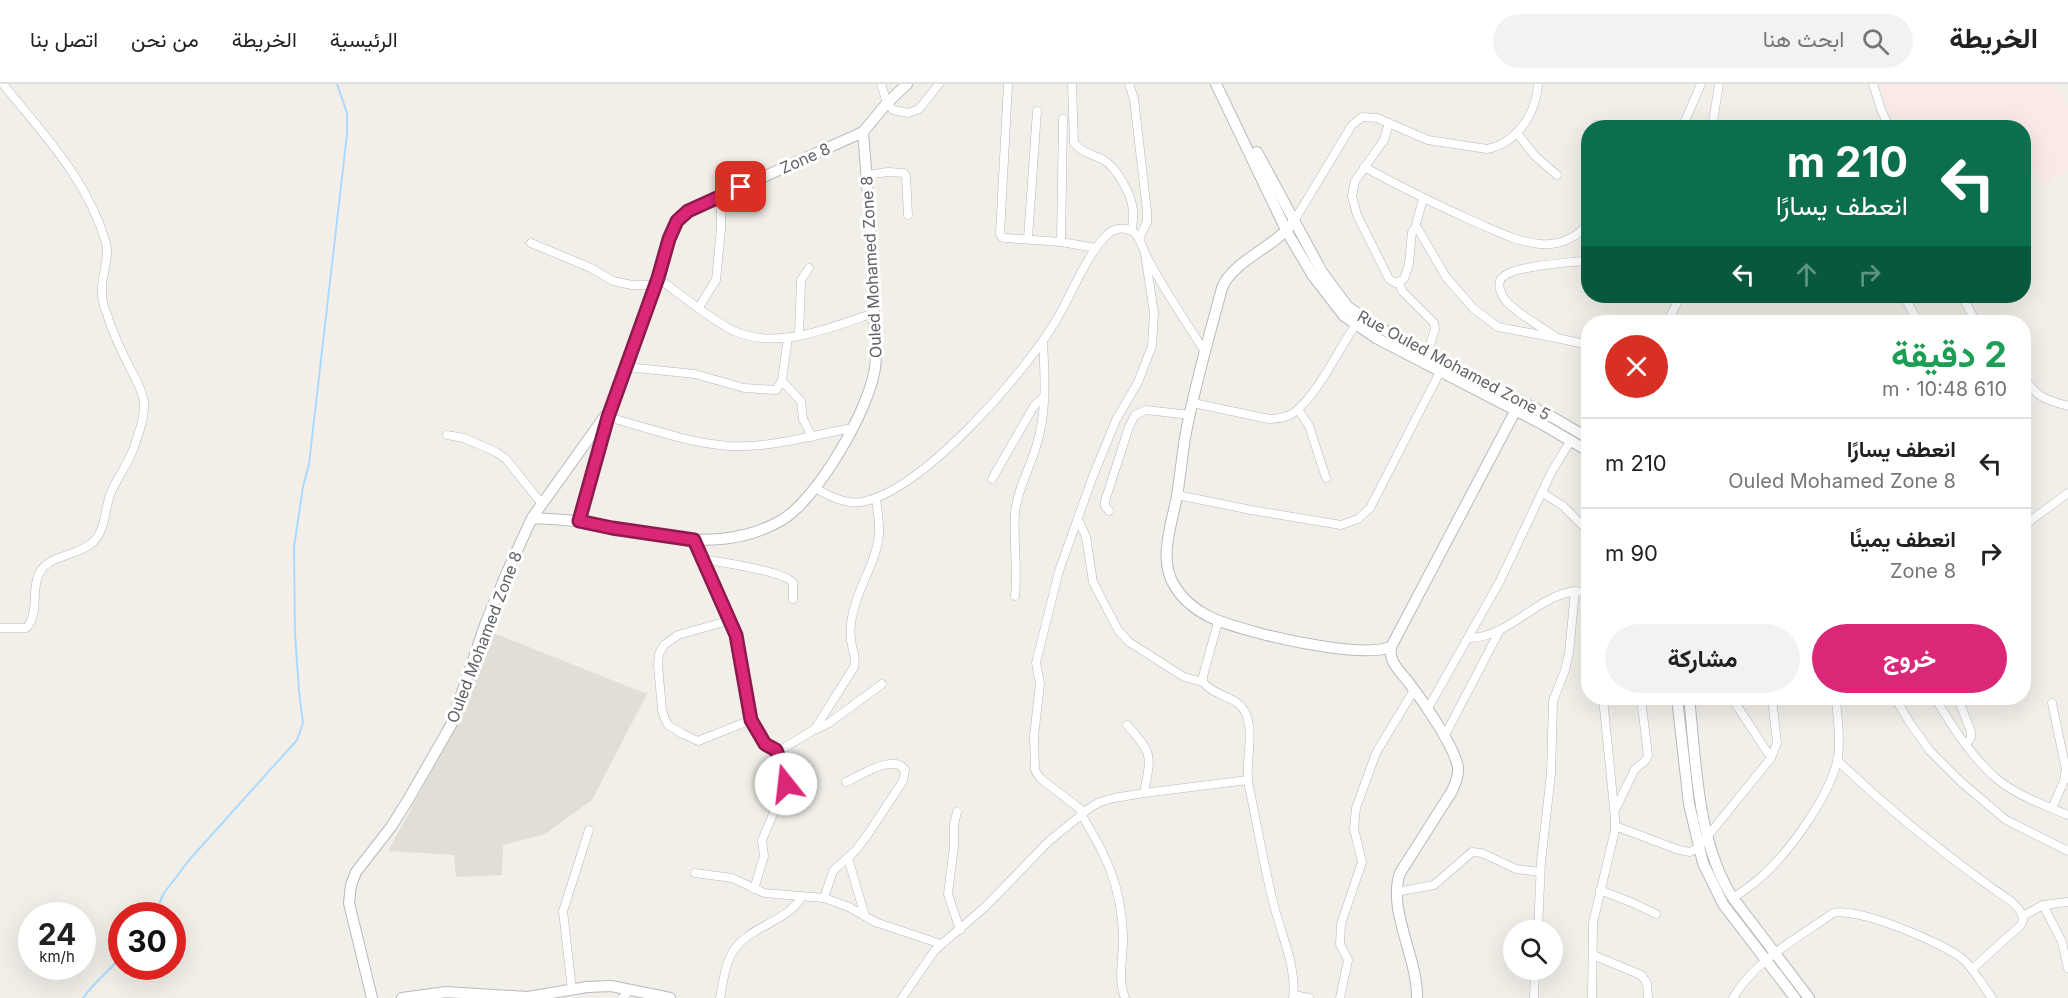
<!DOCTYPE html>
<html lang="ar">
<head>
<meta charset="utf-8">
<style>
  :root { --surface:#fff; --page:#f2f2f2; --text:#222; --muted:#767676; --line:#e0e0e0; --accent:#db2777 }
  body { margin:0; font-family:Inter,Vazirmatn,sans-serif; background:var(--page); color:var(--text); direction:rtl; height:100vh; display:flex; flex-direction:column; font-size:22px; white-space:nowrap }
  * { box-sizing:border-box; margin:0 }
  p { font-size:20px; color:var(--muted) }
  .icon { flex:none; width:33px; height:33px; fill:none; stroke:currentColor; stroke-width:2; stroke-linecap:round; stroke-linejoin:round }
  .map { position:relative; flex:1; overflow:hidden; direction:ltr }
  .drawer { position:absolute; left:1581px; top:231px; width:450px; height:390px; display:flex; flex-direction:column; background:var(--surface); border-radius:24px; box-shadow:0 6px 24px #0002; direction:rtl }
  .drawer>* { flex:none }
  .top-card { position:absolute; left:1581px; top:36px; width:450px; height:183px; border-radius:24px; box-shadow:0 6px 24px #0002; direction:rtl; background:#0b6e4f; color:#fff; overflow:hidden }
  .controls { position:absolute; left:1503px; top:836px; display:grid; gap:12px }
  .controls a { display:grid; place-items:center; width:60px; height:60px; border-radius:50%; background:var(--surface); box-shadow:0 6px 24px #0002; font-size:30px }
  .speed { position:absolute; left:18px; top:818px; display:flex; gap:12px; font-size:30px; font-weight:700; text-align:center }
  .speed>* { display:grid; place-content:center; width:78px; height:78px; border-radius:50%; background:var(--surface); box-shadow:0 6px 24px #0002; line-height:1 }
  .speed small { font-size:15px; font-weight:400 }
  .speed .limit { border:9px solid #d22; background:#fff; color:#111 }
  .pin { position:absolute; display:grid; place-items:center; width:51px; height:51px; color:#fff; margin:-26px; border-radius:12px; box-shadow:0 3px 9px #0006 }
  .me { position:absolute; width:66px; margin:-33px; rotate:344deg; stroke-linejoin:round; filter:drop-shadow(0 0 4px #0008) }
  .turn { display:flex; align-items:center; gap:21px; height:126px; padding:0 24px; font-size:27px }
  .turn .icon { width:78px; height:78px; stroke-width:2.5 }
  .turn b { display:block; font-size:42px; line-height:51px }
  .lanes { display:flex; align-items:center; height:57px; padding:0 24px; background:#0003; justify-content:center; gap:30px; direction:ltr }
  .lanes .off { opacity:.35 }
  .round { display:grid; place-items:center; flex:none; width:63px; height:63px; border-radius:32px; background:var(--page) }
  .overview { display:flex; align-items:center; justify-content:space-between; height:102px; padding:0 24px }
  h1 { font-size:36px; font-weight:700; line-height:45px; color:#1e9e55 }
  .action { display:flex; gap:12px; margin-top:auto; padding:12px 24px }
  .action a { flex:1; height:69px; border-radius:36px; background:var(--accent); color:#fff; font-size:24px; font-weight:700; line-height:69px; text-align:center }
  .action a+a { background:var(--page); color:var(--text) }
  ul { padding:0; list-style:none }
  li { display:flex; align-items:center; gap:18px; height:90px; padding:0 24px; border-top:2px solid var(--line) }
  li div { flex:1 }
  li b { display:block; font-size:22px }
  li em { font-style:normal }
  header { display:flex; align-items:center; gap:36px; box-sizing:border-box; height:84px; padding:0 30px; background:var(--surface); border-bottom:2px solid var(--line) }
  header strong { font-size:28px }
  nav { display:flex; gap:33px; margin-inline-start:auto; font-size:21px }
  .search { width:420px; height:54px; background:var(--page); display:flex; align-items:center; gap:15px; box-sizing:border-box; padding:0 21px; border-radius:33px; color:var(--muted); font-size:22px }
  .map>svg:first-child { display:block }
</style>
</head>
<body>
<header>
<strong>الخريطة</strong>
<div class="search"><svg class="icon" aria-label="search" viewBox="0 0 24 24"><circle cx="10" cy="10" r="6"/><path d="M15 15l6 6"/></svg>ابحث هنا</div>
<nav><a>الرئيسية</a><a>الخريطة</a><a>من نحن</a><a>اتصل بنا</a></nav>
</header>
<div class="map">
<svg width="2068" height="914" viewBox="0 0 2068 914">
  <rect width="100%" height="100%" fill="#f1efe8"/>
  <path fill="#e1ded6" d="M491,548L647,610L592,716L545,750L503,761L502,791L456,793L454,771L388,767L459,637Z"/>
  <path fill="#fce8e6" d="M1881,0H2054L2068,23V87L2044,99L2037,88L2024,94V44L1899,43L1884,15Z"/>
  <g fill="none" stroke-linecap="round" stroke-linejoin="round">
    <g stroke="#aadaff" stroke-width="2">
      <path d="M154,831L164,809L190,775L297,656L303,639L299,607L295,550L294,463L303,403L309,380L347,50V29L337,0"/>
      <path d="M83,914C94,898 109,887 122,872"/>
    </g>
    <defs>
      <g id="street">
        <path d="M881,0L887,19L893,26L908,29L919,25L939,0"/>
        <path d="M1008,0L1000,150L1002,153L1006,154L1061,158"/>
        <path d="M1072,0L1074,59C1082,69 1091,70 1102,75C1117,83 1132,111 1133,127C1134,134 1132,140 1132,147"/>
        <path d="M1129,0L1134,15L1147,127V138L1139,155"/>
        <path d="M1873,0L1882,28L1890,44"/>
        <path d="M1063,35L1061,158L1096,164"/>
        <path d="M1389,39L1384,56L1355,97L1352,112L1357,131L1389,195L1396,199L1404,195L1409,180L1412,148L1414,145H1418L1446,193L1474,225L1498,243L1557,254L1588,261"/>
        <path d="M1596,44V41"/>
        <path d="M1682,44L1701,0"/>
        <path d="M1712,44L1719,0"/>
        <path d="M1517,49L1535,72L1557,91"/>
        <path d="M1364,83C1401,103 1437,121 1475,138C1496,147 1517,158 1540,160C1558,162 1578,154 1588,139"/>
        <path d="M866,91L888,88L904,89L906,92L908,131"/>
        <path d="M1294,137L1352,41L1362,33L1377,34L1428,56L1487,65C1517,59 1536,30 1538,0"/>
        <path d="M1415,144L1423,115"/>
        <path d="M1028,154L1037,27"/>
        <path d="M531,159L591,184L613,197L632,201H655"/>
        <path d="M658,194C680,210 710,235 734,247C778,267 832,243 874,229"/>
        <path d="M1399,199L1402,207L1434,239L1435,245L1427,270"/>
        <path d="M1904,212L1918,238"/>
        <path d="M1962,212L1976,238"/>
        <path d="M699,223L716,196L721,145V112"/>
        <path d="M1667,238L1681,212"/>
        <path d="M799,251L801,196L809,184"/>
        <path d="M1556,253C1540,242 1519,231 1506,217C1501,211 1495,198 1504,192C1516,182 1565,179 1582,177"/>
        <path d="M626,283L695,290L744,304L776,306L782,297L788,253"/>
        <path d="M2024,292C2035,313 2046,316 2068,322"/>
        <path d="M782,297L801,317L803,335L812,353"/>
        <path d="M1193,319L1269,335C1278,335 1289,333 1296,327C1321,306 1339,263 1359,236"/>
        <path d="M1298,325L1309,342L1326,394"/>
        <path d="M608,333C648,344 688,359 730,362C772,364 812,351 853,344"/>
        <path d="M447,351L464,354L496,368L506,375L542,420"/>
        <path d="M992,395L1034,322L1043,314"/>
        <path d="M815,404C831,413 848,422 866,417C926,402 1020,294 1052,243C1070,216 1085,171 1108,150C1113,145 1122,143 1129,146C1140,149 1141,162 1146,171C1163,205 1185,236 1205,268"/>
        <path d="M1543,409L1563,422L1588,447"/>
        <path d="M1177,411L1251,426L1341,441L1358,435L1370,424L1442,284"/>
        <path d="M1109,427L1105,422V417L1129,343L1135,331L1146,326L1190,331"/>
        <path d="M1078,435L1086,453L1093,498L1118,546L1129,558L1184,593L1203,598"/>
        <path d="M2030,437L2068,409"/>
        <path d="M694,456L736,551L751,636L760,653L770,664L775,666L784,664L815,645L854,583C856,576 854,572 853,566C850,556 850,543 852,533C857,504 876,480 879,450C880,438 877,426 876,414"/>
        <path d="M702,475C719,478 785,487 793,499V515"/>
        <path d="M1015,512C1018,484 1013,456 1015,429C1017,406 1030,384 1036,363C1047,329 1045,293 1043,258"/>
        <path d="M731,536L678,551L664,561L659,570L658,581L662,626L665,635L668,641L683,650L698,657L751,636"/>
        <path d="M1218,538L1203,592V598C1214,613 1238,611 1246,630C1255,652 1244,680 1249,703C1258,743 1264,785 1275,825C1282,853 1297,884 1293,914"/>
        <path d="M0,544H26C41,529 29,502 42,485C52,471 81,471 94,457C105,446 105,425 110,411C116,395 127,382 133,366C138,352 145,333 144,318C142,305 134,292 128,280C120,264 112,248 107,230C104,224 102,215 102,208C101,191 110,175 106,159C88,96 43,50 3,0"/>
        <path d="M1469,554C1509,553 1533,516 1570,508C1576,507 1582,508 1588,508"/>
        <path d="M1732,614L1771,674"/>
        <path d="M1895,614L1910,639L1930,667L1960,697L2006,736L2068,767"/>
        <path d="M1935,614C1952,642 1971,673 1997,695C2018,712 2044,721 2068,731"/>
        <path d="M1958,614L1971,648V654L1966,660"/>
        <path d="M2052,619L2066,686L2064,697L2052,724"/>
        <path d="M1427,626L1500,497L1552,387L1571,356"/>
        <path d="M1127,641C1154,671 1151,671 1144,709"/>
        <path d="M817,645L829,639L882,600"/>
        <path d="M1444,653L1500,546"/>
        <path d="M1837,676C1884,721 1935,763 1988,801C1999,810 2022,820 2023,836L2021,841L1972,885"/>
        <path d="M1615,726L1635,685L1645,677L1648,672L1641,614"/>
        <path d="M957,728L954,740V763L948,810L960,846"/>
        <path d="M1084,728L1040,694L1035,686L1034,652L1040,600L1036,579L1059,487L1093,392L1116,336L1138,298L1152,262L1154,229L1145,170"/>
        <path d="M1081,730C1106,771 1121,801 1123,850C1124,871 1117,894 1125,914"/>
        <path d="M1615,742L1679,766L1690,768L1698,764L1771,674L1777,659L1772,614"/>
        <path d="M848,774L865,832"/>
        <path d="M695,789L732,794L764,809L824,814L849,823L875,838L941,860"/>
        <path d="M754,805L764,772L762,756L786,700V692L775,666"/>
        <path d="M1600,806L1633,819L1656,830"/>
        <path d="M1396,808L1434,801L1472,768L1482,769L1516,785L1540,788"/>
        <path d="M824,814L833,787L856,766L868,750L903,697L905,686C894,669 860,692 846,698"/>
        <path d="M1733,814C1742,808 1751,802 1759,795C1788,770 1831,711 1838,673C1841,654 1837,633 1836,614"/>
        <path d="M2043,821L2062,858L2068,884"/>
        <path d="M2023,832L2043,821L2068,818"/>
        <path d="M1538,846L1541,778L1551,690L1553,617L1565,586L1569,569L1575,507"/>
        <path d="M1593,871L1641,891L1647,899L1648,914"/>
        <path d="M572,906L563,827L589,746"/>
        <path d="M1294,911L1309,914"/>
        <path d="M622,914L631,905"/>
        <path d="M720,914C723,900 724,885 730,873C744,842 784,841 801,814"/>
        <path d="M902,914L935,866L985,823L1049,757L1091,723L1100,718L1114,714L1144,709L1248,696"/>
        <path d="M1340,914L1348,876L1340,860L1341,840L1362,778L1354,745L1356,724L1376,669L1414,606"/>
        <path d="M1534,914L1535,885"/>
        <path d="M1592,914L1593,839L1615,746V734L1603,614"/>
        <path d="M1733,914C1755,876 1798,854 1833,829C1858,823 1944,859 1964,876C1975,887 1983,902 1992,914"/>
      </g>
      <g id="secondary">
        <path d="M1216,0L1287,148L1313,192L1344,232L1376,254L1542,340L1588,367"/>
        <path d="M1257,68L1322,188L1348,223L1377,242L1416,264L1554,334L1588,354"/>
        <path d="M1294,137C1276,163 1232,177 1222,204C1209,253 1194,303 1185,354C1182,373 1180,393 1177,412C1172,439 1158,475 1174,501C1194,535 1231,541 1266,551C1295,558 1365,573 1391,563"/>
        <path d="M532,434L605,332"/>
        <path d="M579,437L608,333L658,194L669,155L677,137L688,127L863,48"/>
        <path d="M1677,614L1689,720L1703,779L1723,820L1795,914"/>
        <path d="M1689,614C1696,677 1697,759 1733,814L1809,914"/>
        <path d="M372,914L349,819L351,801L356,788L391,743L408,716L451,641L486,538L508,486L532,434C548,435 566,435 582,438C625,446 678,459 721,455C742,453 763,447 782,436C818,414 869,326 875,284C878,264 874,245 874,225C872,166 868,107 863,48L887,19L907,0"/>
        <path d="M402,914L446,908L528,913L587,903L611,902L670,914"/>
        <path d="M1417,914C1418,874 1387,826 1400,789L1452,707C1455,700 1459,692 1458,684C1455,663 1423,617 1409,599C1401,588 1388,578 1391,563L1520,318"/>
      </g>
    </defs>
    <use href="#street" stroke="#b5b8bc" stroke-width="9"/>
    <use href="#secondary" stroke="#b6babf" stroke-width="12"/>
    <use href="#street" stroke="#fff" stroke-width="8"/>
    <use href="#secondary" stroke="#fff" stroke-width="10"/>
  </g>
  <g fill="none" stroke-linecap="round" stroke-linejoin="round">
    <defs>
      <path id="route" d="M741,103L688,127L677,137L669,155L658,194L608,333L579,437L612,444L694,456L736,551L751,636L765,660L776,666L786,692V700"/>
    </defs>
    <use href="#route" stroke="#8e194d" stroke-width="15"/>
    <use href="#route" stroke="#db2777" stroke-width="10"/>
  </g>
  <g text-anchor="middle" stroke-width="6" stroke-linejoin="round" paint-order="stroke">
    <g font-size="16" fill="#5f6368" stroke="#fff">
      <text transform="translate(805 74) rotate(-24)" y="6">Zone 8</text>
      <text transform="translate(871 183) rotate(-93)" y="6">Ouled Mohamed Zone 8</text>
      <text transform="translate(1454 281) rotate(28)" y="6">Rue Ouled Mohamed Zone 5</text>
      <text transform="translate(484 553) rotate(-69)" y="6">Ouled Mohamed Zone 8</text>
    </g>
  </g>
</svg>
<div class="controls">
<a><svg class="icon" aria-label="search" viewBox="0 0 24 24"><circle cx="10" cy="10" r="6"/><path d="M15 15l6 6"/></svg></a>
</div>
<div class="speed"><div>24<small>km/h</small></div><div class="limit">30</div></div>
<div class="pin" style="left:741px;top:103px;background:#d93025"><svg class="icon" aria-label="arrive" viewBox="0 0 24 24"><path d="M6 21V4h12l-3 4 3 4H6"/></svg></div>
<svg class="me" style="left:786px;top:700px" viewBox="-20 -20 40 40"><circle r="19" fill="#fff"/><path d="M0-13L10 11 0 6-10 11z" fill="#db2777"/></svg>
<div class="top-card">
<div class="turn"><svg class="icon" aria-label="left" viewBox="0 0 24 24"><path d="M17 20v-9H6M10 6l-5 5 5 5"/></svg><div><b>210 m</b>انعطف يسارًا</div></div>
<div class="lanes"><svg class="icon" aria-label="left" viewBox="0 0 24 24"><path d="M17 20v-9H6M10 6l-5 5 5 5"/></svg><svg class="icon off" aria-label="ahead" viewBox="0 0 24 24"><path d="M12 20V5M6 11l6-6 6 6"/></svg><svg class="icon off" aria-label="right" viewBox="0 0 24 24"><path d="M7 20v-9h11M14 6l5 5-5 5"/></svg></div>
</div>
<section class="drawer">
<div class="overview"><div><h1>2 دقيقة</h1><p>610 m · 10:48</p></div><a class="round" style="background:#d93025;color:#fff"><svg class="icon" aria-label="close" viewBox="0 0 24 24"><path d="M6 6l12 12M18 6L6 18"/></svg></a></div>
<ul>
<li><svg class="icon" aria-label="left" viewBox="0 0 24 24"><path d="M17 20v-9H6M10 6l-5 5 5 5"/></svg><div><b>انعطف يسارًا</b><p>Ouled Mohamed Zone 8</p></div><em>210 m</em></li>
<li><svg class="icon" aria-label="right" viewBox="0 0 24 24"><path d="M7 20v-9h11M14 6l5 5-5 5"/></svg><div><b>انعطف يمينًا</b><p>Zone 8</p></div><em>90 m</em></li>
</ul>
<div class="action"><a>خروج</a><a>مشاركة</a></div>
</section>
</div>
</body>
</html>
